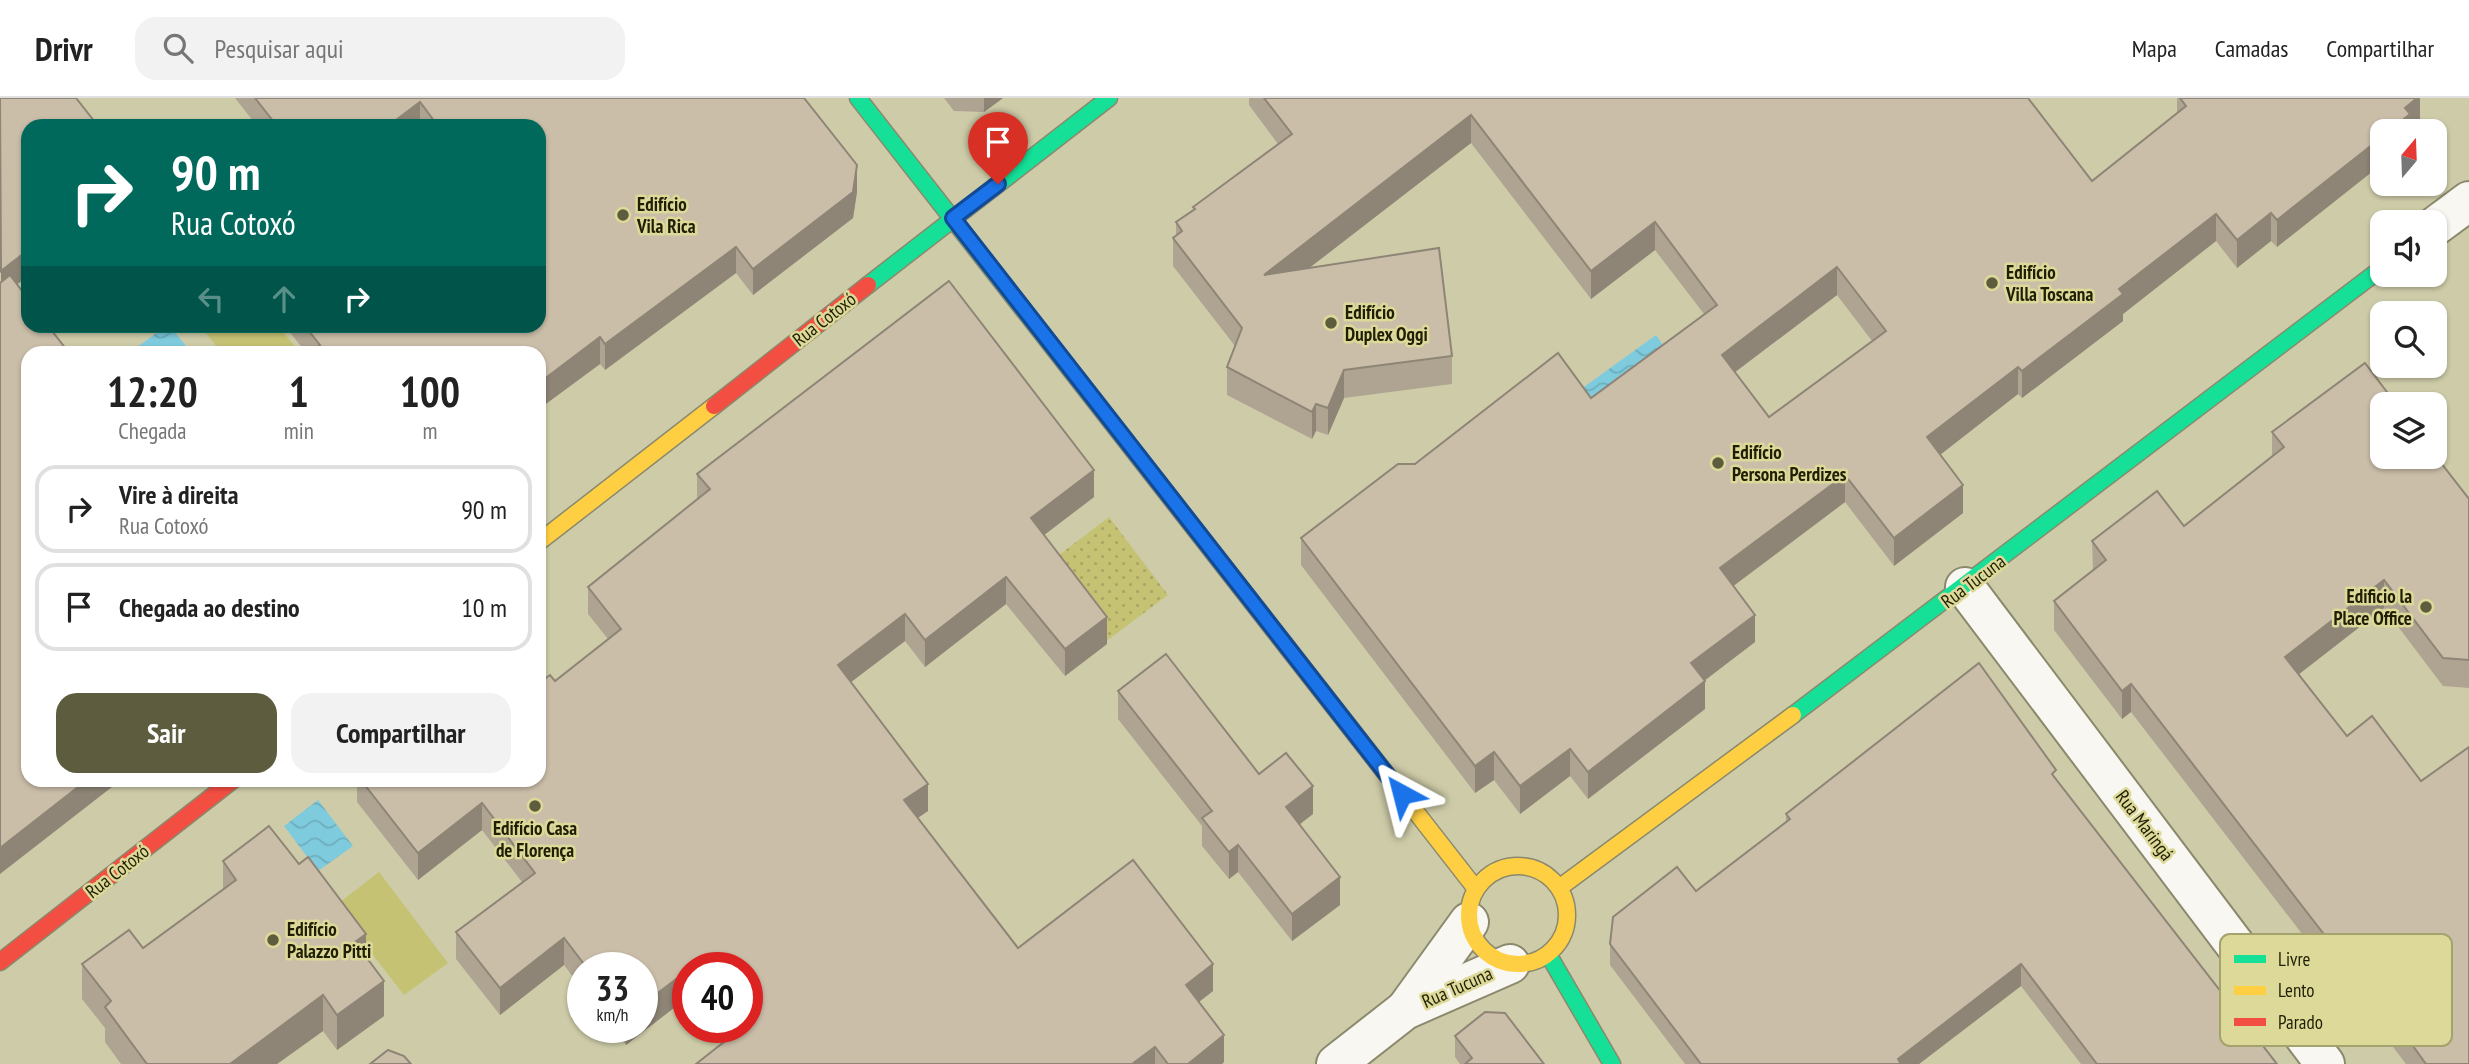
<!DOCTYPE html>
<html lang="pt">
<head>
<meta charset="utf-8">
<style>
  :root { --surface:#fff; --page:#f2f2f2; --text:#222; --muted:#767676; --line:#e0e0e0; --accent:#5d5c3e }
  body { margin:0; font-family:"PT Sans Narrow",sans-serif; background:var(--page); color:var(--text); height:100vh; display:flex; flex-direction:column; font-size:26px; white-space:nowrap }
  * { box-sizing:border-box; margin:0 }
  p { font-size:23px; color:var(--muted) }
  .icon { flex:none; width:38px; height:38px; fill:none; stroke:currentColor; stroke-width:2; stroke-linecap:round; stroke-linejoin:round }
  .map { position:relative; flex:1; overflow:hidden }
  .sheet { position:absolute; left:21px; top:248px; width:525px; height:441px; display:flex; flex-direction:column; background:var(--surface); border-radius:21px; box-shadow:0 2px 5px #0004 }
  .sheet>* { flex:none }
  .hud { position:absolute; left:21px; top:21px; width:525px; height:214px; border-radius:21px; box-shadow:0 2px 5px #0004; background:#00695c; color:#fff; overflow:hidden }
  .needle { width:46px; rotate:19deg }
  .controls { position:absolute; left:2370px; top:21px; display:grid; gap:14px }
  .controls a { display:grid; place-items:center; width:77px; height:77px; border-radius:14px; background:var(--surface); box-shadow:0 2px 5px #0004; font-size:35px }
  .speed { position:absolute; left:567px; top:854px; display:flex; gap:14px; font-size:35px; font-weight:700; text-align:center }
  .speed>* { display:grid; place-content:center; width:91px; height:91px; border-radius:50%; background:var(--surface); box-shadow:0 2px 5px #0004; line-height:1 }
  .speed small { font-size:18px; font-weight:400 }
  .speed .limit { border:10px solid #d22; background:#fff; color:#111 }
  .pin { position:absolute; display:grid; place-items:center; width:60px; height:60px; color:#fff; margin:-72px -30px; border-radius:50% 50% 50% 0; rotate:-45deg; box-shadow:0 0 7px #0007 }
  .pin .icon { rotate:45deg }
  .me { position:absolute; width:77px; margin:-38px; rotate:322deg; stroke-linejoin:round; filter:drop-shadow(0 0 5px #0008) }
  .turn { display:flex; align-items:center; gap:24px; height:147px; padding:0 35px; font-size:32px }
  .turn .icon { width:91px; height:91px; stroke-width:2.5 }
  .turn b { display:block; font-size:49px; line-height:60px }
  .lanes { display:flex; align-items:center; height:66px; padding:0 35px; background:#0003; justify-content:center; gap:35px; direction:ltr }
  .lanes .off { opacity:.35 }
  .eta { display:flex; justify-content:space-evenly; align-items:center; height:119px; text-align:center }
  .eta b { font-size:42px; font-weight:700; line-height:49px }
  .action { display:flex; gap:14px; margin-top:auto; padding:14px 35px }
  .action a { flex:1; height:80px; border-radius:21px; background:var(--accent); color:#fff; font-size:28px; font-weight:700; line-height:80px; text-align:center }
  .action a+a { background:var(--page); color:var(--text) }
  ul { padding:0; list-style:none }
  li { display:flex; align-items:center; gap:21px; height:88px; margin:0 14px 10px; padding:0 21px; border:4px solid var(--line); border-radius:21px }
  li div { flex:1 }
  li b { display:block; font-size:26px }
  li em { font-style:normal }
  header { display:flex; align-items:center; gap:42px; box-sizing:border-box; height:98px; padding:0 35px; background:var(--surface); border-bottom:2px solid var(--line) }
  header strong { font-size:33px }
  nav { display:flex; gap:38px; margin-inline-start:auto; font-size:24px }
  .search { width:490px; height:63px; background:var(--page); display:flex; align-items:center; gap:18px; box-sizing:border-box; padding:0 24px; border-radius:21px; color:var(--muted); font-size:26px }
  .map>svg:first-child { display:block }
</style>
</head>
<body>
<header>
<strong>Drivr</strong>
<div class="search"><svg class="icon" aria-label="search" viewBox="0 0 24 24"><circle cx="10" cy="10" r="6"/><path d="M15 15l6 6"/></svg>Pesquisar aqui</div>
<nav><a>Mapa</a><a>Camadas</a><a>Compartilhar</a></nav>
</header>
<div class="map">
<svg width="2469" height="966" viewBox="0 0 2469 966">
  <defs>
    <pattern id="park-dots" width="8" height="8" patternUnits="userSpaceOnUse" patternTransform="scale(1.75)"><rect width="8" height="8" fill="#c6c274"/><path d="M2 2h.1M6 6h.1" fill="none" stroke="#aaa663" stroke-width="1.8" stroke-linecap="round"/></pattern>
    <pattern id="water-waves" width="16" height="10" patternUnits="userSpaceOnUse" patternTransform="scale(1.75)"><rect width="16" height="10" fill="#7fcbde"/><path d="M0 5q4-4 8 0t8 0" fill="none" stroke="#6daebd"/></pattern>
  </defs>
  <rect width="100%" height="100%" fill="#cecca8"/>
  <g fill="#c6c274">
    <path d="M200,228H278L294,247L283,255H222Z"/>
    <path d="M379,774L448,865L404,897L335,808Z"/>
  </g>
  <path fill="url(#park-dots)" d="M1109,419L1168,497L1105,544L1046,467Z"/>
  <g fill="url(#water-waves)">
    <path d="M166,228H170L190,253L129,255Z"/>
    <path d="M1656,237L1668,254L1595,317L1577,294Z"/>
    <path d="M318,702L353,748L318,773L284,728Z"/>
  </g>
  <g fill="none" stroke-linecap="round" stroke-linejoin="round">
    <defs>
      <g id="street">
        <path d="M2434,129L2469,103"/>
        <path d="M1965,489L2325,966"/>
        <path d="M1406,911L1469,824"/>
        <path d="M1336,966L1405,912L1510,866"/>
      </g>
      <g id="fast">
        <path d="M858,0L1405,700"/>
        <path d="M868,187L1109,0"/>
        <path d="M1793,617L2382,170"/>
        <path d="M1548,856L1612,966"/>
      </g>
      <g id="slow">
        <path d="M539,444L714,308"/>
        <path d="M1405,700L1476,791"/>
        <circle cx="1518" cy="817" r="49"/>
        <path d="M1559,790L1793,617"/>
      </g>
      <g id="jam">
        <path d="M714,308L868,187"/>
        <path d="M0,864L233,682"/>
      </g>
    </defs>
    <use href="#street" stroke="#8b896d" stroke-width="42"/>
    <use href="#fast" stroke="#8b896d" stroke-width="19"/>
    <use href="#slow" stroke="#8b896d" stroke-width="19"/>
    <use href="#jam" stroke="#8b896d" stroke-width="19"/>
    <use href="#street" stroke="#f8f7f2" stroke-width="38"/>
    <use href="#fast" stroke="#16e098" stroke-width="16"/>
    <use href="#slow" stroke="#ffcf43" stroke-width="16"/>
    <use href="#jam" stroke="#f24e42" stroke-width="16"/>
  </g>
  <g fill="#afa391" fill-rule="evenodd">
    <path d="M235,0H804L857,94L853,120L753,197L736,175L605,272L600,266L543,308V326L539,256H307L285,228H539V28H257Z"/>
    <path d="M944,0H1003L984,14L954,13Z"/>
    <path d="M1249,0H2028L2092,83L2177,15V0H2420V24L2277,149L2271,143L2237,170L2216,143L2123,216V223L2022,300L2018,296L1940,357L1963,415L1894,468L1845,404L1733,488L1755,544L1704,582L1705,611L1588,701L1570,678L1520,716L1494,682L1475,695L1301,467V440L1415,366L1591,300L1704,216L1655,152L1591,201L1471,45L1309,170L1452,258V286L1344,300L1328,337L1316,333L1312,341L1227,297V269L1235,248L1173,168V140L1176,138V124L1193,112V109L1278,46L1249,7ZM1837,197L1872,243L1769,319L1735,274Z"/>
    <path d="M949,183L1094,372V399L1044,437L1107,519V546L1065,578L1006,506L925,569L905,543L851,584L928,686V713L918,720L1018,850L1133,762L1213,866V893L1199,904L1224,937V964L1222,966H696L736,934L732,929H747V870H688V899L626,947L612,929H642V870H583V892L564,867L500,917L456,861V834L522,784L482,732L418,782L357,704V682H539V585L550,577L555,583L608,541L588,516V489L697,401V376Z"/>
    <path d="M2272,334L2469,401V590L2443,588L2384,510L2299,576L2469,966H2406L2336,874L2333,876L2131,614L2122,621L2054,532V503L2093,472L2092,443L2184,428L2272,358Z"/>
    <path d="M1118,593L1259,676L1313,716L1299,726L1340,807L1292,843L1238,774L1229,781L1202,748V728L1118,621Z"/>
    <path d="M2056,681L2277,966H2081L2021,888L1919,966H1685L1610,867V846L1696,793L1786,724V716Z"/>
    <path d="M223,763L366,859L384,918L337,952L323,933L277,966H121L105,944V930L82,901V866L143,850L223,792Z"/>
    <path d="M1455,938L1544,966H1460L1455,959Z"/>
  </g>
  <g fill="#8e8576">
    <path d="M984,0H1003L984,14Z"/>
    <path d="M2417,0H2420V24L2410,33H2389L2405,10Z"/>
    <path d="M420,4V28H388Z"/>
    <path d="M1471,17V45L1264,205V177Z"/>
    <path d="M2382,39V66L2277,149V122Z"/>
    <path d="M857,67V94L853,120L753,197V171Z"/>
    <path d="M2271,115V143L2237,170V142Z"/>
    <path d="M2216,116V143L2123,216V223L2022,300V273L2119,191Z"/>
    <path d="M1655,124V152L1591,201V173Z"/>
    <path d="M736,149V175L605,272V246Z"/>
    <path d="M28,152V178L1,199V173Z"/>
    <path d="M1837,169V197L1722,284V257Z"/>
    <path d="M600,239V266L543,308V326L539,329V285Z"/>
    <path d="M2018,269V296L1927,367V339Z"/>
    <path d="M1344,272V300L1328,337V310Z"/>
    <path d="M1316,306V333L1312,341V314Z"/>
    <path d="M1094,372V399L1031,447V420Z"/>
    <path d="M1845,377V404L1720,498V470Z"/>
    <path d="M1963,387V415L1894,468V440Z"/>
    <path d="M1006,479V506L925,569V542Z"/>
    <path d="M2384,482V510L2285,587V559Z"/>
    <path d="M905,516V543L838,594V567Z"/>
    <path d="M1755,517V544L1691,593V565Z"/>
    <path d="M1107,519V546L1065,578V551Z"/>
    <path d="M1705,583V611L1588,701V674Z"/>
    <path d="M2131,586V614L2122,621V593Z"/>
    <path d="M1570,651V678L1520,716V688Z"/>
    <path d="M1494,654V682L1475,695V668Z"/>
    <path d="M87,682H121L0,776V750Z"/>
    <path d="M928,686V713L904,729V702Z"/>
    <path d="M1313,688V716L1286,737V709Z"/>
    <path d="M482,705V732L418,782V755Z"/>
    <path d="M1238,747V774L1229,781V754Z"/>
    <path d="M1340,779V807L1292,843V816Z"/>
    <path d="M366,836V871L355,844Z"/>
    <path d="M564,840V867L500,917V890Z"/>
    <path d="M2336,846V874L2333,876V848Z"/>
    <path d="M700,862V870H691Z"/>
    <path d="M1213,866V893L1186,914V887Z"/>
    <path d="M2021,866V888L1919,966H1898V961Z"/>
    <path d="M688,872V899L626,947V929H642V907Z"/>
    <path d="M384,883V918L337,952V917Z"/>
    <path d="M323,897V933L277,966H230Z"/>
    <path d="M1224,937V964L1222,966H1188Z"/>
    <path d="M1155,949V966H1132Z"/>
  </g>
  <g fill="#cbbea9" stroke="#8e8576" stroke-width="2" fill-rule="evenodd">
    <path d="M0,0H76L98,28H28V152L1,173Z"/>
    <path d="M255,0H804L857,67L853,94L753,171L736,149L605,246L600,239L539,285V256H309L320,247L305,228H539V28H438L420,4L388,28H277Z"/>
    <path d="M1264,0H2028L2092,83L2186,8L2180,0H2417L2405,10L2410,16L2389,33H2382V39L2277,122L2271,115L2237,142L2216,116L2119,191L2123,196L2022,273L2018,269L1927,339L1963,387L1894,440L1845,377L1720,470L1755,517L1691,565L1705,583L1588,674L1570,651L1520,688L1494,654L1475,668L1301,440L1398,366H1415L1558,255L1591,300L1717,207L1655,124L1591,173L1471,17L1264,177L1439,150L1452,258L1344,272L1328,310L1316,306L1312,314L1227,269L1242,230L1173,140L1182,133L1176,124L1195,111L1193,109L1292,36ZM1837,169L1886,233L1769,319L1722,257Z"/>
    <path d="M10,177L28,201V228H48L70,256H28V682H87L0,750V185Z"/>
    <path d="M949,183L1094,372L1031,420L1107,519L1065,551L1006,479L925,542L905,516L838,567L928,686L904,702L1018,850L1133,762L1213,866L1186,887L1224,937L1188,966H1168L1155,949L1132,966H696L743,929H747V926L749,924L747,922V870H706L700,862L691,870H688V872L642,907V870H587L564,840L500,890L456,834L535,775L482,705L418,755L361,682H539V585L550,577L555,583L621,531L588,489L710,391L697,376Z"/>
    <path d="M2365,265L2396,306H2382V359H2434V356L2469,401V562L2443,560L2384,482L2285,559L2347,638L2372,618L2421,683L2469,649V966H2426L2387,912L2336,846L2333,848L2131,586L2122,593L2054,503L2106,462L2092,443L2157,393L2184,428L2284,349L2272,334Z"/>
    <path d="M539,294L543,300L539,303Z"/>
    <path d="M1166,556L1259,676L1286,655L1313,688L1286,709L1340,779L1292,816L1238,747L1229,754L1202,720L1212,713L1118,593Z"/>
    <path d="M1979,565L2056,672L2052,676L2277,966H2097L2021,866L1898,961L1901,966H1701L1610,846L1613,819L1677,769L1696,793L1790,721L1786,716Z"/>
    <path d="M269,728L299,766L308,759L366,836L355,844L384,883L337,917L323,897L230,966H147L105,909L111,903L82,866L129,832L143,850L236,782L223,763Z"/>
    <path d="M1485,914L1505,915L1544,966H1465L1472,960L1455,938Z"/>
    <path d="M388,952L404,958L411,966H370Z"/>
  </g>
  <g fill="none" stroke-linecap="round" stroke-linejoin="round">
    <defs>
      <path id="route" d="M998,86L953,120L1402,696"/>
    </defs>
    <use href="#route" stroke="#114b97" stroke-width="18"/>
    <use href="#route" stroke="#1a73e8" stroke-width="12"/>
  </g>
  <g fill="#5d5c3e" stroke="#ddda99" stroke-width="2.5">
    <circle cx="623" cy="117" r="7"/>
    <circle cx="1992" cy="185" r="7"/>
    <circle cx="1331" cy="225" r="7"/>
    <circle cx="1718" cy="365" r="7"/>
    <circle cx="2426" cy="509" r="7"/>
    <circle cx="535" cy="708" r="7"/>
    <circle cx="273" cy="842" r="7"/>
  </g>
  <g text-anchor="middle" stroke-width="5" stroke-linejoin="round" paint-order="stroke">
    <g font-size="19" font-weight="bold" fill="#201f05" stroke="#ddda99" text-anchor="start">
      <text x="637" y="113">Edifício<tspan x="637" dy="22">Vila Rica</tspan></text>
      <text x="2006" y="181">Edifício<tspan x="2006" dy="22">Villa Toscana</tspan></text>
      <text x="1345" y="221">Edifício<tspan x="1345" dy="22">Duplex Oggi</tspan></text>
      <text x="1732" y="361">Edifício<tspan x="1732" dy="22">Persona Perdizes</tspan></text>
      <text x="2412" y="505" text-anchor="end">Edificio la<tspan x="2412" dy="22">Place Office</tspan></text>
      <text x="535" y="737" text-anchor="middle">Edifício Casa<tspan x="535" dy="22">de Florença</tspan></text>
      <text x="287" y="838">Edifício<tspan x="287" dy="22">Palazzo Pitti</tspan></text>
    </g>
    <g font-size="19" fill="#201f05" stroke="#ddda99">
      <text transform="translate(824 221) rotate(-38)" y="7">Rua Cotoxó</text>
      <text transform="translate(1973 483) rotate(-37)" y="7">Rua Tucuna</text>
      <text transform="translate(2145 727) rotate(53)" y="7">Rua Maringá</text>
      <text transform="translate(117 773) rotate(-38)" y="7">Rua Cotoxó</text>
      <text transform="translate(1457 889) rotate(-24)" y="7">Rua Tucuna</text>
    </g>
  </g>
  <rect x="2220" y="836" width="232" height="112" rx="10" fill="#ddda99" stroke="#a4a26d" stroke-width="2"/>
  <rect x="2234" y="857" width="32" height="8" fill="#16e098"/>
  <rect x="2234" y="888" width="32" height="9" fill="#ffcf43"/>
  <rect x="2234" y="920" width="32" height="8" fill="#f24e42"/>
  <g font-size="19" fill="#201f05">
    <text x="2278" y="868">Livre</text>
    <text x="2278" y="899">Lento</text>
    <text x="2278" y="931">Parado</text>
  </g>
</svg>
<div class="controls">
<a><svg class="needle" viewBox="-14 -14 28 28"><path d="M0-13l5 13h-10z" fill="#e53935"/><path d="M0 13l5-13h-10z" fill="#767676"/></svg></a>
<a><svg class="icon" aria-label="sound" viewBox="0 0 24 24"><path d="M4 9h4l5-4v14l-5-4H4zM17 9q2 3 0 6"/></svg></a>
<a><svg class="icon" aria-label="search" viewBox="0 0 24 24"><circle cx="10" cy="10" r="6"/><path d="M15 15l6 6"/></svg></a>
<a><svg class="icon" aria-label="layers" viewBox="0 0 24 24"><path d="M12 4l9 5-9 5-9-5zM3 14l9 5 9-5"/></svg></a>
</div>
<div class="speed"><div>33<small>km/h</small></div><div class="limit">40</div></div>
<div class="pin" style="left:998px;top:86px;background:#d93025"><svg class="icon" aria-label="arrive" viewBox="0 0 24 24"><path d="M6 21V4h12l-3 4 3 4H6"/></svg></div>
<svg class="me" style="left:1402px;top:696px" viewBox="-20 -20 40 40"><path d="M0-17L14 15 0 8-14 15z" fill="#1a73e8" stroke="#fff" stroke-width="4"/></svg>
<div class="hud">
<div class="turn"><svg class="icon" aria-label="right" viewBox="0 0 24 24"><path d="M7 20v-9h11M14 6l5 5-5 5"/></svg><div><b>90 m</b>Rua Cotoxó</div></div>
<div class="lanes"><svg class="icon off" aria-label="left" viewBox="0 0 24 24"><path d="M17 20v-9H6M10 6l-5 5 5 5"/></svg><svg class="icon off" aria-label="ahead" viewBox="0 0 24 24"><path d="M12 20V5M6 11l6-6 6 6"/></svg><svg class="icon" aria-label="right" viewBox="0 0 24 24"><path d="M7 20v-9h11M14 6l5 5-5 5"/></svg></div>
</div>
<section class="sheet">
<div class="eta">
<div><b>12:20</b><p>Chegada</p></div>
<div><b>1</b><p>min</p></div>
<div><b>100</b><p>m</p></div>
</div>
<ul>
<li><svg class="icon" aria-label="right" viewBox="0 0 24 24"><path d="M7 20v-9h11M14 6l5 5-5 5"/></svg><div><b>Vire à direita</b><p>Rua Cotoxó</p></div><em>90 m</em></li>
<li><svg class="icon" aria-label="arrive" viewBox="0 0 24 24"><path d="M6 21V4h12l-3 4 3 4H6"/></svg><div><b>Chegada ao destino</b></div><em>10 m</em></li>
</ul>
<div class="action"><a>Sair</a><a>Compartilhar</a></div>
</section>
</div>
</body>
</html>
